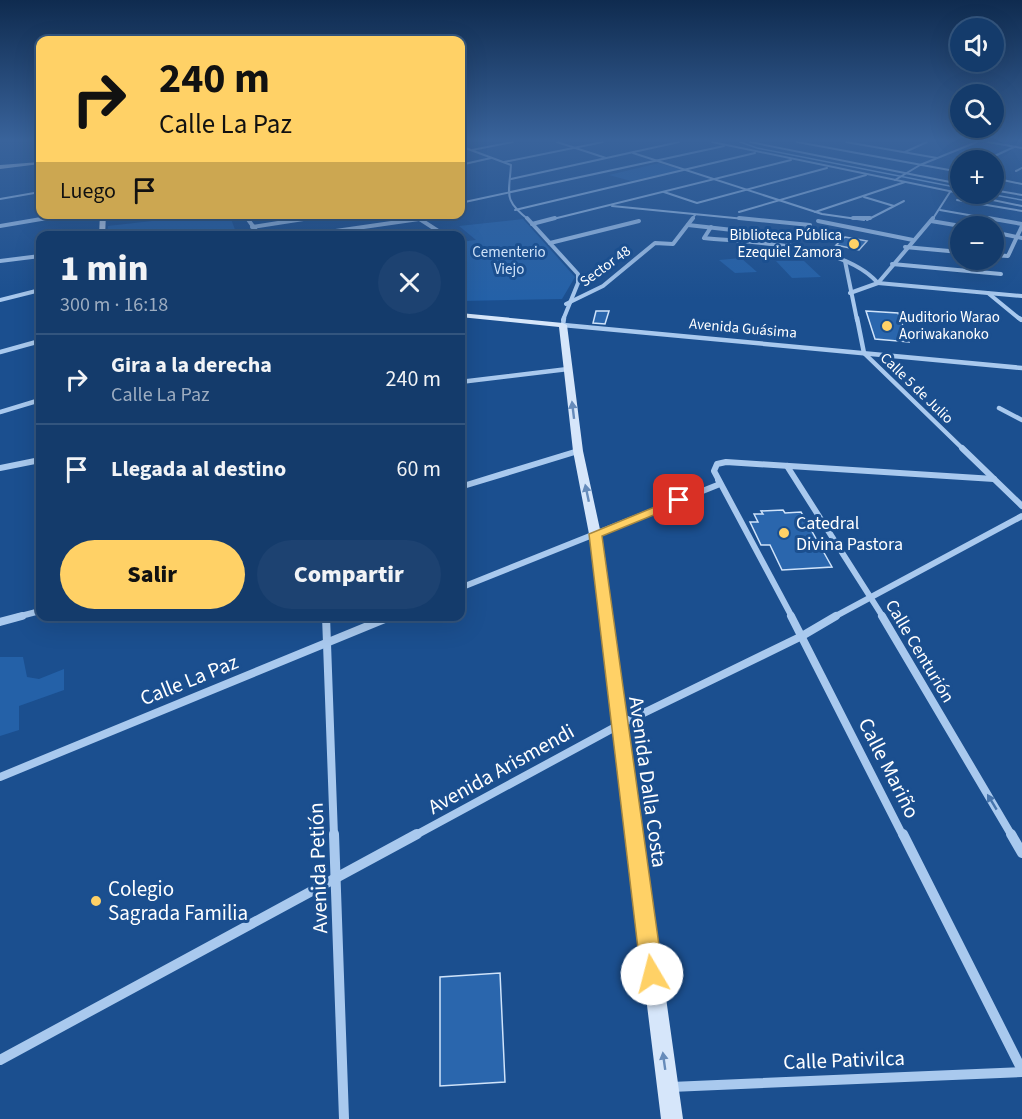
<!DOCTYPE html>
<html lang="es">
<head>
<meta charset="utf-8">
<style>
  :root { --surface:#143b6b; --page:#1d4271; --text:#f1f3f6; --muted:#9dadc1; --line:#33557e; --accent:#ffd166 }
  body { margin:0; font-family:"Source Sans 3",sans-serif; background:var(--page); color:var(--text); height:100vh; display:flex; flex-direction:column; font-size:22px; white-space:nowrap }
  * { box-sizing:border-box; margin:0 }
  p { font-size:20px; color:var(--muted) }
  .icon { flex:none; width:33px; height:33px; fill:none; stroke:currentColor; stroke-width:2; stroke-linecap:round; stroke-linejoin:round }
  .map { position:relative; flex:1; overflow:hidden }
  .panel { position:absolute; left:36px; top:231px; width:429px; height:390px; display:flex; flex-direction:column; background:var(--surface); border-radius:12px; box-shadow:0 6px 24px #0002,0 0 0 2px var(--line) }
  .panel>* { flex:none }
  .hud { position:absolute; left:36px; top:36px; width:429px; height:183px; border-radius:12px; box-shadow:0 6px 24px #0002,0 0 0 2px var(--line); background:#ffd166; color:#111; overflow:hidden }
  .fabs { position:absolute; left:950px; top:18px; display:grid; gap:12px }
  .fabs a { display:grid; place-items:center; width:54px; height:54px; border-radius:50%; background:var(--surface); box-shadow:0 6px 24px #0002,0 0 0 2px var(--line); font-size:30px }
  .pin { position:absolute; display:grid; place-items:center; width:51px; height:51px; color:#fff; margin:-26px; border-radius:12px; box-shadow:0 3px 9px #0006 }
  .me { position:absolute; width:66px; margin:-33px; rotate:352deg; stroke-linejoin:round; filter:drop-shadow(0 0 4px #0008) }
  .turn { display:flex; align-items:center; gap:21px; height:126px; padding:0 24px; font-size:27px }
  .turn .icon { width:78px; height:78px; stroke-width:2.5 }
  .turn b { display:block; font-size:42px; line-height:51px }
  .then { display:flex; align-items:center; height:57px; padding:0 24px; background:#0003; gap:12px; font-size:22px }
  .round { display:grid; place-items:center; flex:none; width:63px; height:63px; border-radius:32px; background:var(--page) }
  .overview { display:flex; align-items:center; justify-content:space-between; height:102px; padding:0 24px }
  h1 { font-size:36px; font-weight:800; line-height:45px }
  .cta { display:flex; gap:12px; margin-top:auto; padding:12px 24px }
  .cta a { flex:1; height:69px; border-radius:36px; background:var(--accent); color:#111; font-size:24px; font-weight:800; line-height:69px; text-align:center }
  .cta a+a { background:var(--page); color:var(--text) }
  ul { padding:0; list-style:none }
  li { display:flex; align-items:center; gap:18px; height:90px; padding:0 24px; border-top:2px solid var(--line) }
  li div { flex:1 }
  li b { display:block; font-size:22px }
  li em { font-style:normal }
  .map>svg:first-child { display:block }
</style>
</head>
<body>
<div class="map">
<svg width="1022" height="1119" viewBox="0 0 1022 1119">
  <rect width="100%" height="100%" fill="#1b4f8f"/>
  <g fill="#2461a8">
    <path d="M659,163L682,170L631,181L609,175Z"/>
    <path d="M187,217L231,219L237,235H107L108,226Z"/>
    <path d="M523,219L575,277L562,299L461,301V242L476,240L459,226Z"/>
    <path d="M741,258L757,272L735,273L719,260Z"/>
    <path d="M776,261H804L821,277L792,278Z"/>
    <path d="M0,657H23L27,677L39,679L64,669V690L19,706V730L0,736Z"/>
  </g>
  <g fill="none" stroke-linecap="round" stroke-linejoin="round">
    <g stroke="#9cc4f0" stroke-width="1.5">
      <path d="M740,142L757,148L960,188"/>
      <path d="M989,194L1022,200"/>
    </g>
  </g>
  <g fill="#2a66ad" stroke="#cfe3fa" stroke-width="1.5">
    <path d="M845,237L867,241L859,250L836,245Z"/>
    <path d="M596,311H609L605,324L593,323Z"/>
    <path d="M866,311L898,313L909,342L875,339Z"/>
    <path d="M783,510L785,513L801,512L832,567L782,570L770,545H761L750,522H758L754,514H763L761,511Z"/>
    <path d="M500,973L505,1082L440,1086V977Z"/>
  </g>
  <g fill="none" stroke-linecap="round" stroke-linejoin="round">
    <g stroke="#a9c9ee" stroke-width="2">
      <path d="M557,142L606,158"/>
      <path d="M712,142L1022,206"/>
      <path d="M750,142L960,184"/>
      <path d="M797,142L960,172"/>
      <path d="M846,142L937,158"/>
      <path d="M988,142L1022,148"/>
      <path d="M460,146L511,165C509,195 503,200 529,220"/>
      <path d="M472,150L513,142"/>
      <path d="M905,152L927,142"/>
      <path d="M633,153L822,214L864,220"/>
      <path d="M986,160L1014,147"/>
      <path d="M504,162L603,142"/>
      <path d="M460,165L491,158"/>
      <path d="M1016,171L1022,168"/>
      <path d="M993,178L1022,184"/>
      <path d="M511,179L679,142"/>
      <path d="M895,180L920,165L977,142"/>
      <path d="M993,190L1022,195"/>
      <path d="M664,192L697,203L827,168"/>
      <path d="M864,197L894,206"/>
      <path d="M0,199L40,192"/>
      <path d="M957,200L1022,211"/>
      <path d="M460,203L724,146"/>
      <path d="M612,206L755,220"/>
      <path d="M515,210L755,153"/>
      <path d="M940,210L997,220"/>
      <path d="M739,212L866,175"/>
      <path d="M815,212L905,182"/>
      <path d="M244,214L248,220"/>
      <path d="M411,214L420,220"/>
      <path d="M38,220L73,214"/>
      <path d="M300,220L338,214"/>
      <path d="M414,220L419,219"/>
      <path d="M549,220L791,160"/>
      <path d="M691,220L695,215"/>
      <path d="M867,220L904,201"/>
      <path d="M932,220L950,192"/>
    </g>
    <g stroke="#a9c9ee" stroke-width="4">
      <path d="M247,218L260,236"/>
      <path d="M418,218L446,236"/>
      <path d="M527,218L578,274V283L563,320"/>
      <path d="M739,218L810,225"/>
      <path d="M853,218H870"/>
      <path d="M988,218L1022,224"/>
      <path d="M818,221L913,240"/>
      <path d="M931,221L961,226"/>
      <path d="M532,224L555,218"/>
      <path d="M688,225L795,237"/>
      <path d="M0,226L47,218"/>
      <path d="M252,227L310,218"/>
      <path d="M711,227L704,238C755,243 842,243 878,283L1022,296"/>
      <path d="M993,232L1022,238"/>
      <path d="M301,236L419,219"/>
      <path d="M429,236L443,234"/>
      <path d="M550,243L639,221"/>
      <path d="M787,247L790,241L810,226"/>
      <path d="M905,247L960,252"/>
      <path d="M993,255L1008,256L1022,226"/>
      <path d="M0,261L40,256"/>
      <path d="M845,261L857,320"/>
      <path d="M892,264L1001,274"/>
      <path d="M850,293L878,283L933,218"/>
      <path d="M988,293L1021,320"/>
      <path d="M0,300L40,290"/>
      <path d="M566,304L603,286L655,243L673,244L693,218"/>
    </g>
    <g stroke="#a9c9ee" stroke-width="4.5">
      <path d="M564,318L563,325L1022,368"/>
      <path d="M857,318L864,353L963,449"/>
      <path d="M1019,318L1022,320"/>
      <path d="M0,352L40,341"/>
      <path d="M460,382L568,369"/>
      <path d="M999,408L1022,420"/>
      <path d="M0,412L40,400"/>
    </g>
    <g stroke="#a9c9ee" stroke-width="6">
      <path d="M962,448L1022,506"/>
      <path d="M787,466L883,617"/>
      <path d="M0,468L40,460"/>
      <path d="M460,487L578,451"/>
      <path d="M460,588L720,484L718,480"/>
      <path d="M17,617L40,611"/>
      <path d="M389,617L392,616"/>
      <path d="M792,617L714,471L717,464L726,462L994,479"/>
      <path d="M834,617L1022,516"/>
    </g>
    <g stroke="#a9c9ee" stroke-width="8">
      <path d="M326,616L334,836"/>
      <path d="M791,616L903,836"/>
      <path d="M882,616L1012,836"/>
      <path d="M0,622L22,616"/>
      <path d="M0,777L392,616"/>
      <path d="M414,836L619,725L802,636L836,616"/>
    </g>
    <g stroke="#a9c9ee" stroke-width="10">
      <path d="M334,834L344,1119"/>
      <path d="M903,834L1022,1070"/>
      <path d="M1011,834L1022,853"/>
      <path d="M0,1060L417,834"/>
      <path d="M671,1087L1022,1072"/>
    </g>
    <g fill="#d6e6fa" fill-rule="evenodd">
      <path d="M40,162V164L0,169V165Z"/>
      <path d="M100,214H106L105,236H99Z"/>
      <path d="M460,313L563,323L567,325L583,451L601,534L683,1119H661L589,534L573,451L559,327L460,317Z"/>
    </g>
  </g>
  <defs><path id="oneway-solid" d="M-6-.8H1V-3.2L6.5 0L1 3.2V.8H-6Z" transform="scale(1.5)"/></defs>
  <g fill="#668bba">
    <use href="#oneway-solid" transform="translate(573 410) rotate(-97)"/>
    <use href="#oneway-solid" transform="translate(587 493) rotate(-102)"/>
    <use href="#oneway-solid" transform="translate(664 1061) rotate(-98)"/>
  </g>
  <use fill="#4674ac" href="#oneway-solid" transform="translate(992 802) rotate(-121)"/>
  <linearGradient id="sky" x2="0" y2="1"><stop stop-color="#0f2b4f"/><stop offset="0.47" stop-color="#39639b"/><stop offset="1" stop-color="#39639b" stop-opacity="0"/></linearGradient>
  <rect width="1022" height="299" fill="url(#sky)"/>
  <path fill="#ffd166" stroke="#a68842" stroke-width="1.5" d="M679,497L685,500L683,503L602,536L663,974L660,982L652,985L644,982L641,974L589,534Z"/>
  <g fill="#ffd166" stroke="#1b4f8f" stroke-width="2">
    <circle cx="854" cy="244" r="6"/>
    <circle cx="887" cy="326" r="6"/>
    <circle cx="784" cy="533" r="6"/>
    <circle cx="96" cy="901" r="6"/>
  </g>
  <g text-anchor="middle" stroke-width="6" stroke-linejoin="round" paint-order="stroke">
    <g font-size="15" fill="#fff" stroke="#1b4f8f" text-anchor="end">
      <text x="842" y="240">Biblioteca Pública<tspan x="842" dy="17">Ezequiel Zamora</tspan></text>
      <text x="899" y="322" text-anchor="start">Auditorio Warao<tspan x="899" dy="17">Aoriwakanoko</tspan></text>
    </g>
    <g font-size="15" fill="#cfe3fa" stroke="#1b4f8f">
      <text x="509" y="257">Cementerio<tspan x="509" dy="17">Viejo</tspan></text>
    </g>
    <g font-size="15" fill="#fff" stroke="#1b4f8f">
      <text transform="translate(605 266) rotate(-36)" y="5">Sector 48</text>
      <text transform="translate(743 328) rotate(5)" y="5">Avenida Guásima</text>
      <text transform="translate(917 388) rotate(44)" y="5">Calle 5 de Julio</text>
    </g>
    <g font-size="18" fill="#fff" stroke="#1b4f8f" text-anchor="start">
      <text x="796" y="529">Catedral<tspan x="796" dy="21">Divina Pastora</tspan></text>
    </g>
    <g font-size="18" fill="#fff" stroke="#1b4f8f">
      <text transform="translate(920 651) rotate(59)" y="6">Calle Centurión</text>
    </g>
    <g font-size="21" fill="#fff" stroke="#1b4f8f">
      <text transform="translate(189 680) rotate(-22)" y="7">Calle La Paz</text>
      <text transform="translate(889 768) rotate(63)" y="7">Calle Mariño</text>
      <text transform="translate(501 769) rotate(-29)" y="7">Avenida Arismendi</text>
      <text transform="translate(648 782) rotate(82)" y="7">Avenida Dalla Costa</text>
      <text transform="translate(318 868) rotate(-92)" y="7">Avenida Petión</text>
      <text transform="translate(844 1060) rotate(-2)" y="7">Calle Pativilca</text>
    </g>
    <g font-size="21" fill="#fff" stroke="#1b4f8f" text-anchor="start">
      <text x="108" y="896">Colegio<tspan x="108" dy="24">Sagrada Familia</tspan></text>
    </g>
  </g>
</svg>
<div class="fabs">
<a><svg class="icon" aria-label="sound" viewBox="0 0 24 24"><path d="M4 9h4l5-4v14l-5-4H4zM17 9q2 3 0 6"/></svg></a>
<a><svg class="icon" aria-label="search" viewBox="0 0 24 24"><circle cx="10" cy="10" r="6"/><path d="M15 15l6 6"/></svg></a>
<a>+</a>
<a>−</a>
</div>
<div class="pin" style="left:679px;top:500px;background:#d93025"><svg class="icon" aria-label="arrive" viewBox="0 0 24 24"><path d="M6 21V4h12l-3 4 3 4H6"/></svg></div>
<svg class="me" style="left:652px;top:974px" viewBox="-20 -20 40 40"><circle r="19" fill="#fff"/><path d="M0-13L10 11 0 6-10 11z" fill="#ffd166"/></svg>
<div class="hud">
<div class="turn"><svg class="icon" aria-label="right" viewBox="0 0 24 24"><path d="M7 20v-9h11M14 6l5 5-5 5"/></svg><div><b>240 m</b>Calle La Paz</div></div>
<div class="then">Luego<svg class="icon" aria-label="arrive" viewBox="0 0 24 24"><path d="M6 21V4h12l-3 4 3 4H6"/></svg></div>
</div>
<section class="panel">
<div class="overview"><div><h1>1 min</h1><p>300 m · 16:18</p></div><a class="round"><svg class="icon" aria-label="close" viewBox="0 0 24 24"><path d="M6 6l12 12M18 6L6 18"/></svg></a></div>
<ul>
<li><svg class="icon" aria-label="right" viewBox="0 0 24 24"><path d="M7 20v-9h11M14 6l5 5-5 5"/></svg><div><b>Gira a la derecha</b><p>Calle La Paz</p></div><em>240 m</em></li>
<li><svg class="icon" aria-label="arrive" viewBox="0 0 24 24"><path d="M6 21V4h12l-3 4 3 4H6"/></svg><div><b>Llegada al destino</b></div><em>60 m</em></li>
</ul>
<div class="cta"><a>Salir</a><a>Compartir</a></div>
</section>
</div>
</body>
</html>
